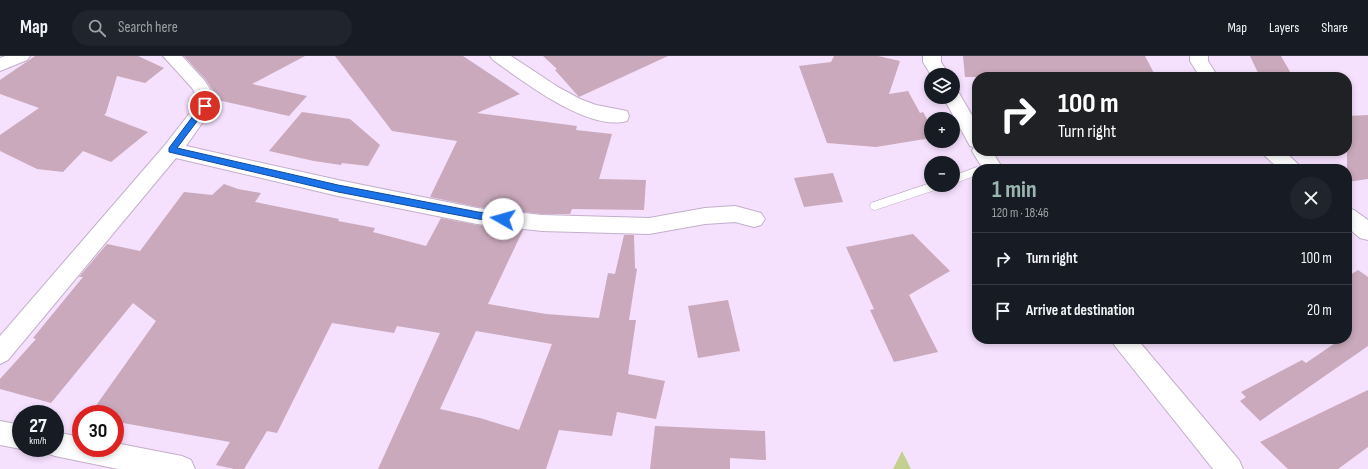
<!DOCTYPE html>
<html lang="en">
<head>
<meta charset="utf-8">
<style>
  :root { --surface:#171b24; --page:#20242c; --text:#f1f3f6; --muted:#9ea1a6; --line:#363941; --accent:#9ab6ae }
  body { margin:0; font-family:"Sofia Sans Condensed",sans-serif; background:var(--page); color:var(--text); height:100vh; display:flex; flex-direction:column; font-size:15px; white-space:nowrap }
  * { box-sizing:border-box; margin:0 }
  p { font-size:13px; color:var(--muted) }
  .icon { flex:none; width:22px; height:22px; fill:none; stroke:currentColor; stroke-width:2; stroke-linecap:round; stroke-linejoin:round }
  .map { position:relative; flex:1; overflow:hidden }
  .details { position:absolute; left:972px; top:108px; width:380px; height:180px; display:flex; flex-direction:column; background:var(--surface); border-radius:16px; box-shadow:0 2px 6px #0003 }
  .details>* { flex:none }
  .banner { position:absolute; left:972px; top:16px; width:380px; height:84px; border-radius:16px; box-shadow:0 2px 6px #0003; background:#202124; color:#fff; overflow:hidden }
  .controls { position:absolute; left:924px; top:12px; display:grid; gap:8px }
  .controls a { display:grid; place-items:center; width:36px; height:36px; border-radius:50%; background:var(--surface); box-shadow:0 2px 6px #0003; font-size:20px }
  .speed { position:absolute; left:12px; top:349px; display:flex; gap:8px; font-size:20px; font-weight:700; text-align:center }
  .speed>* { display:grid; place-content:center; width:52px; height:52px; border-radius:50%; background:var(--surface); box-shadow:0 2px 6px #0003; line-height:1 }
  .speed small { font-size:10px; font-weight:400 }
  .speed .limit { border:6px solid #d22; background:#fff; color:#111 }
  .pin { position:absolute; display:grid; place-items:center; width:34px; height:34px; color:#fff; margin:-17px; border:2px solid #fff; border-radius:50%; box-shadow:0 1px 4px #0007 }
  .me { position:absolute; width:44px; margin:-22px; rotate:277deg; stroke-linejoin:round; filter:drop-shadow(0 0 3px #0008) }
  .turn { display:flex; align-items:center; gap:14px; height:84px; padding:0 20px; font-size:18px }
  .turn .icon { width:52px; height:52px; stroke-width:2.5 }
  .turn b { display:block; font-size:28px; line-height:34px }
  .round { display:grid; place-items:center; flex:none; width:42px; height:42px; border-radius:21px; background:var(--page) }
  .headline { display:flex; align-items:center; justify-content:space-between; height:68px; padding:0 20px }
  h1 { font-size:24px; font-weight:700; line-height:30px; color:var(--accent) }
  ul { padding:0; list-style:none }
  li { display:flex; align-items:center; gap:12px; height:52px; padding:0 20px; border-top:1px solid var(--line) }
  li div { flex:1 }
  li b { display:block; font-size:15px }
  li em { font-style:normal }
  header { display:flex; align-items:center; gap:24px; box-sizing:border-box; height:56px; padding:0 20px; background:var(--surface); border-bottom:1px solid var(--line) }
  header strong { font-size:19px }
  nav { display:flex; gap:22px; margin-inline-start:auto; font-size:14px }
  .search { width:280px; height:36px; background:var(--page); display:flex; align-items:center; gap:10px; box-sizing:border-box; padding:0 14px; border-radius:22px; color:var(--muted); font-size:15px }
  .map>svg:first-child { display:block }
</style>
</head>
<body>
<header>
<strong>Map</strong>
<div class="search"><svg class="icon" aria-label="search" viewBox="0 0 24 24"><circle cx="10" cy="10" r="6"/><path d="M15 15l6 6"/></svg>Search here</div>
<nav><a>Map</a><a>Layers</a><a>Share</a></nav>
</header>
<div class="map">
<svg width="1368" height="413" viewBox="0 0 1368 413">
  <rect width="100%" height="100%" fill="#f5e0fd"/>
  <path fill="#c3d08f" d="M902,395L911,413H893Z"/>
  <g fill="#c9a9bb" fill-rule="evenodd">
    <path d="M35,0H138L164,12L145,27L117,20L106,57L104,59L148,76L111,106L83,95L63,116L37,113L0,95V79L39,52L0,38V24Z"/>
    <path d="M184,0H305L252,28L307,40L289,60L222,45L215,41L214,36L205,23Z"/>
    <path d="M335,0H463L520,38L477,57L577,70L576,74L612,78L599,123L646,124L644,154L572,153L570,158H542L477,151L430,141L457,85L392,75Z"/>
    <path d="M543,0H668L579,41L555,14L557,13Z"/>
    <path d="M834,0H878L900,5L889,38L908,35L920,57L923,56L931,70V82L876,91L827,87L799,10L831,6Z"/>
    <path d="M963,0H1145L1156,21H965Z"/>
    <path d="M1250,0H1281L1293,21H1260Z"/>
    <path d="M302,56L350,63L380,89L368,110L342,107L341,109L314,105L269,95Z"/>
    <path d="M1368,59V123L1347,126V60Z"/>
    <path d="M833,117L843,146L804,151L794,122Z"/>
    <path d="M224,128L238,133L261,137L255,146L339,163L338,165L375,172L373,176L426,190L441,162L477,169L523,174L488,248L546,258L599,262L608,217L615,218L624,179H634L635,212L637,213L629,264H636L628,318L665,325L656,363L617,356L612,380L559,374L546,413H378L440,277L397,270L394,277L332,267L277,377L267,375L244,413H234L216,409L230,386L123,367L115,380V358H90L156,265L133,247L51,347L0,333V323L36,283L33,282L83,221H79L107,188L140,195L184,136L212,139ZM476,275L552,288L519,374L480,362L440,353Z"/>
    <path d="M913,178L950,215L909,239L938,296L894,306L870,254L874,253L846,191Z"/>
    <path d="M1358,214L1368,221V290L1260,365L1240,345L1246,341L1241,336L1302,304L1306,307L1341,283H1347V221Z"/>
    <path d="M728,244L740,295L698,302L688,250Z"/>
    <path d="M1368,334V391L1338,413H1288L1260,386Z"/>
    <path d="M655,370L765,375L766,404L730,402V413H650Z"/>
  </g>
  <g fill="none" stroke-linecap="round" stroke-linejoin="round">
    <defs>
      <g id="lane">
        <path d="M977,111L981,113H977V119L953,128V120Z"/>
        <path d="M931,127V129H942L941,132L875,154L871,153L870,150L871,147Z"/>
      </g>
      <g id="street">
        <path d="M5,0H30L27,4L0,15V2Z"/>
        <path d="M163,0H182L204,24L210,33L213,37L214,50L186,90L338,124L477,152L542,159L649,162L705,152L735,150L761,157L765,163L761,169L754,171L735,166L705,168L649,178L542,175L477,168L338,140L176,102L8,304L0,308V280L165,89L196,49L195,37L192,32Z"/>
        <path d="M490,0H511L558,31L580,43L596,49L627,55L629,60L627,65C588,76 523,25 493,4Z"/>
        <path d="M923,0H941V6L949,19H931L923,6Z"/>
        <path d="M1190,0H1208V5L1218,21H1200L1190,5Z"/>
        <path d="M953,35L959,37L977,68V95H992L1003,113H983L972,95L974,91L970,90L943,41H953Z"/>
        <path d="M1262,95H1284L1298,108L1301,113H1279L1265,100Z"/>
        <path d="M1347,152L1354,154L1368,164V184L1360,182L1347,171Z"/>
        <path d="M1111,283H1137L1239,404L1243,413H1213L1115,290Z"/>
        <path d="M0,365L21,369V392H24L21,393L0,389Z"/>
        <path d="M55,376L81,381V392H115V387L182,400L191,404L195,413H118L55,400L46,397L44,392H55Z"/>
      </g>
    </defs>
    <use href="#lane" stroke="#c3afca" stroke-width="1"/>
    <use href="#street" stroke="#c3afca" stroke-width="2"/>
    <use href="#lane" fill="#fff" fill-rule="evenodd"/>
    <use href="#street" fill="#fff" fill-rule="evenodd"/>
  </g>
  <path fill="#1a73e8" stroke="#114b97" d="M205,47L207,48V52L177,92L338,129L478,156L503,159L508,163L503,166L478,163L338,136L169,96V92L202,48Z"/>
</svg>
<div class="controls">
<a><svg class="icon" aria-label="layers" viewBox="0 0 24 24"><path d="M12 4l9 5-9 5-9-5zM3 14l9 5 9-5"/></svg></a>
<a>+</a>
<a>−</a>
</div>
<div class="speed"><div>27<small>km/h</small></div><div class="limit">30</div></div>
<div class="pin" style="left:205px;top:50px;background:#d93025"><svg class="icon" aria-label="arrive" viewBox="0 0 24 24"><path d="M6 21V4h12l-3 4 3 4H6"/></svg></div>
<svg class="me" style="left:503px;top:163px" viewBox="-20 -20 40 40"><circle r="19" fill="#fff"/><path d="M0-13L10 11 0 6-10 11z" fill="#1a73e8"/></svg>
<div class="banner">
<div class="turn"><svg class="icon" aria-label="right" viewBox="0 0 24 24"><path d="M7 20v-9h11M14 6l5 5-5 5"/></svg><div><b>100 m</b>Turn right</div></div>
</div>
<section class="details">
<div class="headline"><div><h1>1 min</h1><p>120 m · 18:46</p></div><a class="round"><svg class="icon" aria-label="close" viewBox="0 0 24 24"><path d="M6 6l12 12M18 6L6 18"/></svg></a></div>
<ul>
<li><svg class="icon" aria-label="right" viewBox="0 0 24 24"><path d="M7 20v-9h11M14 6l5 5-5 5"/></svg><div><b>Turn right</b></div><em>100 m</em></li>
<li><svg class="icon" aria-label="arrive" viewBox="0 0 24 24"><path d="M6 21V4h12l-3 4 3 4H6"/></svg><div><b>Arrive at destination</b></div><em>20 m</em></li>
</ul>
</section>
</div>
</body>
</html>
